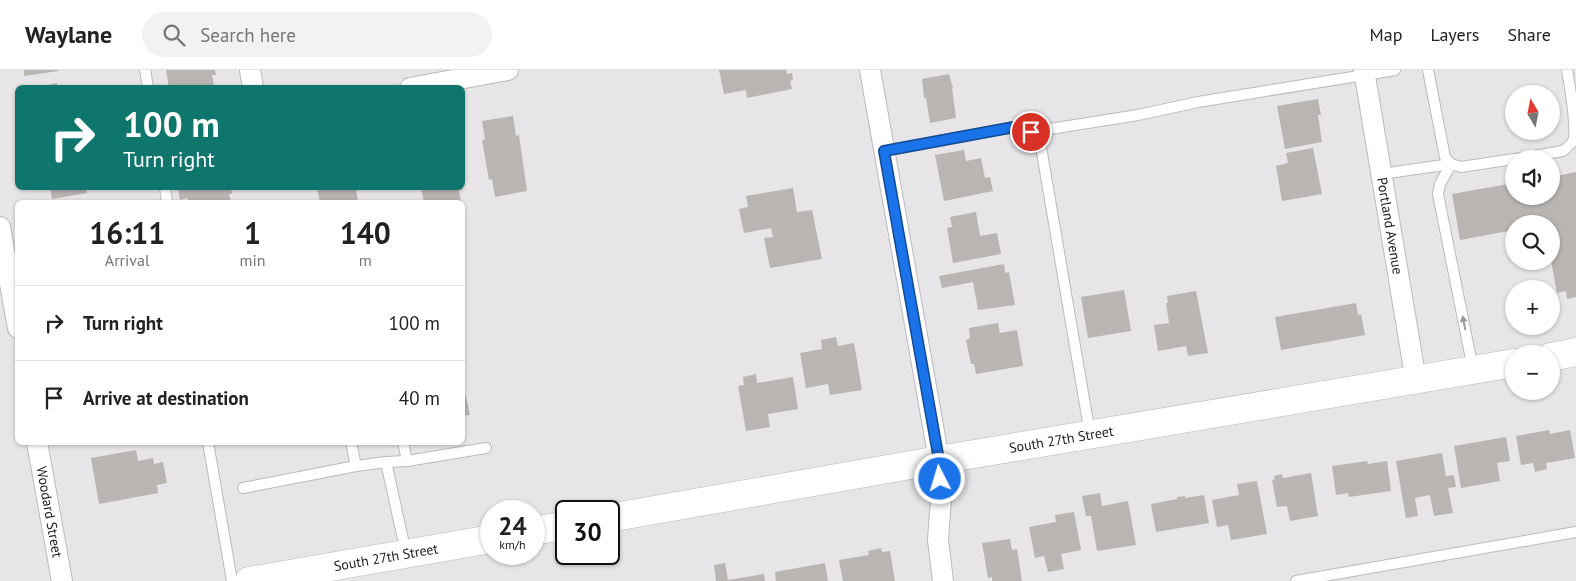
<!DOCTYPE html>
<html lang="en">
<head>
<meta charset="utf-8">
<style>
  :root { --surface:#fff; --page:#f2f2f2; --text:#222; --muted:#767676; --line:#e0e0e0 }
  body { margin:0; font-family:"PT Sans",sans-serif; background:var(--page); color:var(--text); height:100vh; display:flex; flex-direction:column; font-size:19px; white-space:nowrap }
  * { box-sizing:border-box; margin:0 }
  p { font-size:16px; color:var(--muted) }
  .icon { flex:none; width:28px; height:28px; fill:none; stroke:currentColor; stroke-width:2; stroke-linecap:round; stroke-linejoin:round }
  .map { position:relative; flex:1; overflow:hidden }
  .drawer { position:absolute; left:15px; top:130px; width:450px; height:245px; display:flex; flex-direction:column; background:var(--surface); border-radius:8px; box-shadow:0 1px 4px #0004 }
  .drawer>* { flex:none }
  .guide { position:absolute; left:15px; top:15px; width:450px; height:105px; border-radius:8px; box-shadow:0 1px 4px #0004; background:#0f766e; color:#fff; overflow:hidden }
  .needle { width:32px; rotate:350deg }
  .fabs { position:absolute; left:1505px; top:15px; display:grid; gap:10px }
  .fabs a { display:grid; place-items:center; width:55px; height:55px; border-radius:50%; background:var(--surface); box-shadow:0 1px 4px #0004; font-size:25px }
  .speed { position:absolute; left:480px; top:430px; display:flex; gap:10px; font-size:25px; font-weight:700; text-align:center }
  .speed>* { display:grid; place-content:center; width:65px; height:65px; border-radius:50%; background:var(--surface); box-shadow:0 1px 4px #0004; line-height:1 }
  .speed small { font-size:12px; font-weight:400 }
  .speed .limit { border:2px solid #111; border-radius:8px; background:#fff; color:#111 }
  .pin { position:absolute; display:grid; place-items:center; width:42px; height:42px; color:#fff; margin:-21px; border:2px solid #fff; border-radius:50%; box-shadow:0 1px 5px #0007 }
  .me { position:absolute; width:55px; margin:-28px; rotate:355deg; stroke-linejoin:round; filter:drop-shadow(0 0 4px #0008) }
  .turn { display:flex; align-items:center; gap:18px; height:105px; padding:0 25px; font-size:22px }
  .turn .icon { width:65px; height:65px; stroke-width:2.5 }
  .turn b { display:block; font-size:35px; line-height:42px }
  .eta { display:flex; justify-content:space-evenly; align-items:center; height:85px; text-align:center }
  .eta b { font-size:30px; font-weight:700; line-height:35px }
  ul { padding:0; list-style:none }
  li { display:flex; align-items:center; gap:15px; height:75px; padding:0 25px; border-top:1px solid var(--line) }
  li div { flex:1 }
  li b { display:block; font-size:19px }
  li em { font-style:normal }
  header { display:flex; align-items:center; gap:30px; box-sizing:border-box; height:70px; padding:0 25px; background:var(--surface); border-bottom:1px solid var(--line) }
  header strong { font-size:24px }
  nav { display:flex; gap:28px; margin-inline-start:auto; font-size:18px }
  .search { width:350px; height:45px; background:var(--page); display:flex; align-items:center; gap:12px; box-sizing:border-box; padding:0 18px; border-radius:28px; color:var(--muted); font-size:19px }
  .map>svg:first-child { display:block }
</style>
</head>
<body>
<header>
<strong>Waylane</strong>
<div class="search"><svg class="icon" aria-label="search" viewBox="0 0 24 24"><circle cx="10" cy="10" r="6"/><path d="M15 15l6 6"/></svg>Search here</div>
<nav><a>Map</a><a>Layers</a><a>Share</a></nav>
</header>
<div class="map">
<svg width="1576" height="511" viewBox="0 0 1576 511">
  <rect width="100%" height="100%" fill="#e7e5e8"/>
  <g fill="#b8b5b3">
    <path d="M24,0H58V1L24,6Z"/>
    <path d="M166,0H215L216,5H212L214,16L169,18Z"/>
    <path d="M719,0H786L787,4L792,3L793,10L790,11L792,19L747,28L746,20L724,24Z"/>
    <path d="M949,4L953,18H952L956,48L930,53L926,28H924L922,9Z"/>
    <path d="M57,13V18H39V17Z"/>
    <path d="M1318,29L1321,45H1318L1322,72L1285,79L1277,36Z"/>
    <path d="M513,46L516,66L519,65L527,121L495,127L492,109L489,110L482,70H485L482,51Z"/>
    <path d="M1313,78L1322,124L1282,131L1276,96L1288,93L1286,83Z"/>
    <path d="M964,80L966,91L981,88L985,108L990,107L993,121L944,131L935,85Z"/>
    <path d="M1576,102V227L1567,229L1566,221L1557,223L1551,191V154H1514V160L1460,170L1452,124L1514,113V126H1551V107Z"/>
    <path d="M50,118H86L87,123L52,129Z"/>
    <path d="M178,118H231L232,124H229L231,132H188L187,128L180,130Z"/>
    <path d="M317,118H356L358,132H320Z"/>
    <path d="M421,118H462V120H459L461,132H424Z"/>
    <path d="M793,118L797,142L812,140L822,189L770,198L764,168L773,167L771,158L744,163L739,139L748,137L746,126Z"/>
    <path d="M976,142L980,166L997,163L1001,184L953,193L947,158L952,157L950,147Z"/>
    <path d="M1004,194L1005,203L1009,202L1015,235L978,240L973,212L942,218L939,206Z"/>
    <path d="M1124,220L1131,261L1088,268L1081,227Z"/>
    <path d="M1196,221L1208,283L1188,286L1186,276L1158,281L1154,255L1169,253L1166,233H1168L1167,226Z"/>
    <path d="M1356,233L1358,245L1361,244L1365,265L1281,280L1275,247Z"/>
    <path d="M998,253L1000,263L1017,260L1023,296L976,304L974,294H971L966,270L970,268L969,258Z"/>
    <path d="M836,267L838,276L854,273L862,320L830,325L828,314L806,318L800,283L822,279L821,270Z"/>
    <path d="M756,304L757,313L793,307L798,339L768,344L770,357L746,361L738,316L744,315L743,307Z"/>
    <path d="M462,309L470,345L462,346Z"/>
    <path d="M1549,360L1550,364L1570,360L1575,388L1546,393L1547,399L1535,402L1533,393L1521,395L1516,366Z"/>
    <path d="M1506,367L1510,391L1497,393L1500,411L1461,418L1454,376Z"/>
    <path d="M136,380L138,391L153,388L154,394L163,392L167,413L157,415L158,423L99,434L91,388Z"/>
    <path d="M1442,383L1446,406L1454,405L1456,417L1448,418L1453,443L1434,446L1430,425L1415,428L1418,446L1406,448L1396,391Z"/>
    <path d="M1367,391L1368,394L1387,391L1391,421L1349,427L1348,423L1336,425L1332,396Z"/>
    <path d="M1311,403L1318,446L1290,451L1287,436L1277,437L1272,410L1275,409L1274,406L1282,404L1283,408Z"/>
    <path d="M1257,411L1267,464L1231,470L1228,455L1217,457L1212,430L1239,425L1237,414Z"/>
    <path d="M1100,423L1102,436L1128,431L1136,475L1097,481L1091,446H1086L1082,426Z"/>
    <path d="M1204,425L1209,453L1156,462L1151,434L1177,429V427L1185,426V428Z"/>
    <path d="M1074,442L1081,480L1061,484L1064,499L1048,502L1044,486L1035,488L1029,457L1056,452L1055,445Z"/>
    <path d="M1010,469L1012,480L1017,479L1022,511H992V507L988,508L982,473Z"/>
    <path d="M881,478L882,482L890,481L895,511H843L839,490L869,485L868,481Z"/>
    <path d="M725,493L728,510L764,504L765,511H716L714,495Z"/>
    <path d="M825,493L828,511H776L775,502Z"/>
  </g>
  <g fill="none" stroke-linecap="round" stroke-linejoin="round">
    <defs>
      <g id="service">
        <path d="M145,0L148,18"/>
        <path d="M1428,0L1445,87L1451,94L1461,97L1514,89"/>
        <path d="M1031,62L1138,45L1198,32L1395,0"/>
        <path d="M884,81L1015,57L1031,62L1041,77L1090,364"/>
        <path d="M1516,89L1563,81C1567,77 1572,74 1574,69C1576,54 1570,16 1567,0"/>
        <path d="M1451,94L1440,114L1438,124L1473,299"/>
        <path d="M1381,104L1451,94"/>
        <path d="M165,118L167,132"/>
        <path d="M208,372L232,511"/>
        <path d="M351,372L356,396"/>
        <path d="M403,372L407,391"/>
        <path d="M386,392L407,391L486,378"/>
        <path d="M243,418L356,396L386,392L406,483"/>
        <path d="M1296,511L1576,462"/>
      </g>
      <g id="minor">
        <path d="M250,0L253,18"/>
        <path d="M870,0L939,390L941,429L938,470L943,511"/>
        <path id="s1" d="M1364,0L1416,311"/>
        <path d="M410,18L508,0"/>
        <path d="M0,157L18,258"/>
        <path id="s2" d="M37,372L62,511"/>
      </g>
      <g id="secondary">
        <path d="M1551,287L1576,282"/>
        <path id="s3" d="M609,448L939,390L1514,293"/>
        <path d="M534,461L566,455"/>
        <path id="s4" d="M249,511L491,469"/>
      </g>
    </defs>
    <use href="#service" stroke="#bcbabc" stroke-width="12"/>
    <use href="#minor" stroke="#bcbabc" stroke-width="22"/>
    <use href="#secondary" stroke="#bcbabc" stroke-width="29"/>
    <use href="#service" stroke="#fff" stroke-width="10"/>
    <use href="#minor" stroke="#fff" stroke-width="20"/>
    <use href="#secondary" stroke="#fff" stroke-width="28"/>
  </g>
  <defs><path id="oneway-solid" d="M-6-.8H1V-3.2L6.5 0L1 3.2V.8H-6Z" transform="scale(1.25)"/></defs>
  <use fill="#9c9c9c" href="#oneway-solid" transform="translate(1464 253) rotate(-101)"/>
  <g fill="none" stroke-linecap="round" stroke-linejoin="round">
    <defs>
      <path id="route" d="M940,409L939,390L884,81L1014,57L1031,62"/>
    </defs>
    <use href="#route" stroke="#114b97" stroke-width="12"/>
    <use href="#route" stroke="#1a73e8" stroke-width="9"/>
  </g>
  <g text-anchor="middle" stroke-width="4" stroke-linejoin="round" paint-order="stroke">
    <g font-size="14" fill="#232223" stroke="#e7e5e8">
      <text dy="5" stroke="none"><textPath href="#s1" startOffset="158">Portland Avenue</textPath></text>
      <text dy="5" stroke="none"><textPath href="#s3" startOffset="459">South 27th Street</textPath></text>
      <text dy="5" stroke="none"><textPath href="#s2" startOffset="71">Woodard Street</textPath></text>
      <text dy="5" stroke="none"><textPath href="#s4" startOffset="139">South 27th Street</textPath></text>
    </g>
  </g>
</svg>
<div class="fabs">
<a><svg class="needle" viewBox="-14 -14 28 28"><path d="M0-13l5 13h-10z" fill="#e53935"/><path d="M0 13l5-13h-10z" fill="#767676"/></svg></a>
<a><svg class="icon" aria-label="sound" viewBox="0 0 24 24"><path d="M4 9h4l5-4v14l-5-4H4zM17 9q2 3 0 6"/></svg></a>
<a><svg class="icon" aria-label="search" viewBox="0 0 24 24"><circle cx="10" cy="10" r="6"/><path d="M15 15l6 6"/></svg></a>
<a>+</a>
<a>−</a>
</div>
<div class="speed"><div>24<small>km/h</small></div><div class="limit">30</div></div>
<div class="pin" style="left:1031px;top:62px;background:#d93025"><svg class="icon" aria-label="arrive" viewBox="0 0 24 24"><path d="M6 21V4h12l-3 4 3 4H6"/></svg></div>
<svg class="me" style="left:940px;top:409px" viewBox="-20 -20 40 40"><circle r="17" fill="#1a73e8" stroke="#fff" stroke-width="3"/><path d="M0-11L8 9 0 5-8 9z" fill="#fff"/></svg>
<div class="guide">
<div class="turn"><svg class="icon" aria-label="right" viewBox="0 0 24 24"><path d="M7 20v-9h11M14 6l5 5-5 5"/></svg><div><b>100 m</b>Turn right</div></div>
</div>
<section class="drawer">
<div class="eta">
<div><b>16:11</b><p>Arrival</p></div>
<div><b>1</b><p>min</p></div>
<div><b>140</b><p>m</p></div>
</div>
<ul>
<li><svg class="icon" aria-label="right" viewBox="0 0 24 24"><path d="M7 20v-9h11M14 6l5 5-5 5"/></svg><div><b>Turn right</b></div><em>100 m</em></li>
<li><svg class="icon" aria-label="arrive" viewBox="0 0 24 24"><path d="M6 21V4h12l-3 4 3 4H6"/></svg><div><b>Arrive at destination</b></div><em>40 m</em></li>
</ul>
</section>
</div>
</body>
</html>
